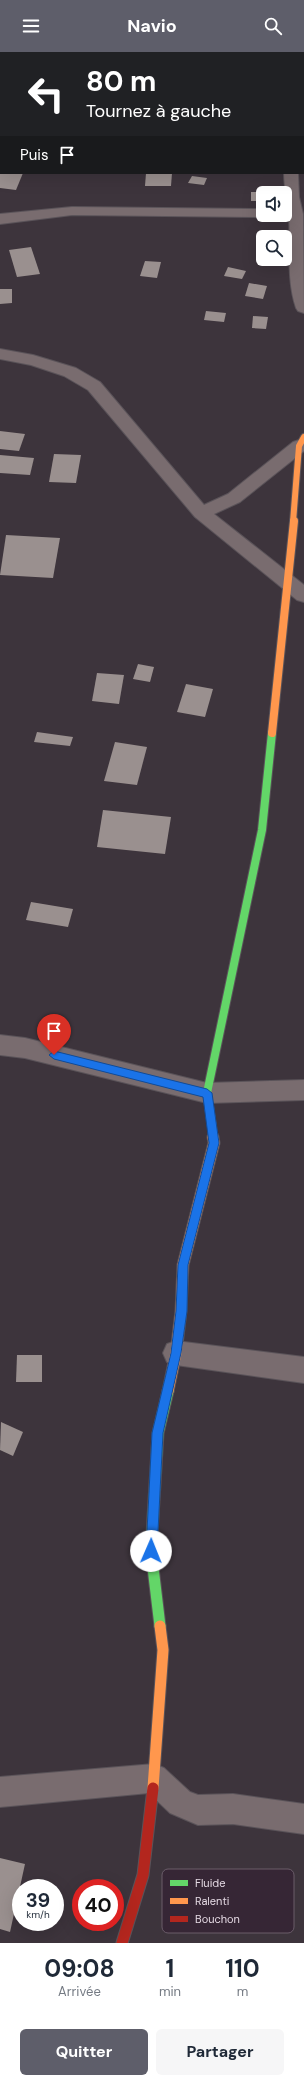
<!DOCTYPE html>
<html lang="fr">
<head>
<meta charset="utf-8">
<style>
  :root { --surface:#fff; --page:#f6f6f7; --text:#1f2937; --muted:#747a83; --accent:#5e5e6a }
  body { margin:0; font-family:"DM Sans",sans-serif; background:var(--page); color:var(--text); height:100vh; display:flex; flex-direction:column; font-size:15px; white-space:nowrap }
  * { box-sizing:border-box; margin:0 }
  p { font-size:13px; color:var(--muted) }
  .icon { flex:none; width:22px; height:22px; fill:none; stroke:currentColor; stroke-width:2; stroke-linecap:round; stroke-linejoin:round }
  .map { position:relative; height:1891px; overflow:hidden }
  .panel { display:flex; flex-direction:column; background:var(--surface); flex:1 }
  .panel>* { flex:none }
  .guide { position:absolute; left:0px; top:0px; width:304px; height:122px; box-shadow:0 4px 16px #0002; background:#202124; color:#fff; overflow:hidden }
  .fabs { position:absolute; left:256px; top:134px; display:grid; gap:8px }
  .fabs a { display:grid; place-items:center; width:36px; height:36px; border-radius:6px; background:var(--surface); box-shadow:0 4px 16px #0002; font-size:20px }
  .speed { position:absolute; left:12px; top:1827px; display:flex; gap:8px; font-size:20px; font-weight:700; text-align:center }
  .speed>* { display:grid; place-content:center; width:52px; height:52px; border-radius:50%; background:var(--surface); box-shadow:0 4px 16px #0002; line-height:1 }
  .speed small { font-size:10px; font-weight:400 }
  .speed .limit { border:6px solid #d22; background:#fff; color:#111 }
  .pin { position:absolute; display:grid; place-items:center; width:34px; height:34px; color:#fff; margin:-41px -17px; border-radius:50% 50% 50% 0; rotate:-45deg; box-shadow:0 0 4px #0007 }
  .pin .icon { rotate:45deg }
  .me { position:absolute; width:44px; margin:-22px; rotate:1deg; stroke-linejoin:round; filter:drop-shadow(0 0 3px #0008) }
  .turn { display:flex; align-items:center; gap:14px; height:84px; padding:0 20px; font-size:18px }
  .turn .icon { width:52px; height:52px; stroke-width:2.5 }
  .turn b { display:block; font-size:28px; line-height:34px }
  .then { display:flex; align-items:center; height:38px; padding:0 20px; background:#0003; gap:8px; font-size:15px }
  .eta { display:flex; justify-content:space-evenly; align-items:center; height:68px; text-align:center }
  .eta b { font-size:24px; font-weight:700; line-height:28px }
  .button { display:flex; gap:8px; margin-top:auto; padding:8px 20px }
  .button a { flex:1; height:46px; border-radius:6px; background:var(--accent); color:#fff; font-size:16px; font-weight:700; line-height:46px; text-align:center }
  .button a+a { background:var(--page); color:var(--text) }
  header { display:flex; justify-content:space-between; align-items:center; height:52px; padding:0 20px; background:var(--accent); color:#fff; font-size:18px; font-weight:700 }
  .map>svg:first-child { display:block }
</style>
</head>
<body>
<header><svg class="icon" aria-label="menu" viewBox="0 0 24 24"><path d="M4 6h16M4 12h16M4 18h16"/></svg>Navio<svg class="icon" aria-label="search" viewBox="0 0 24 24"><circle cx="10" cy="10" r="6"/><path d="M15 15l6 6"/></svg></header>
<div class="map">
<svg width="304" height="1891" viewBox="0 0 304 1891">
  <rect width="100%" height="100%" fill="#3d343c"/>
  <g fill="#9a908f">
    <path d="M0,121H23L16,138L0,136Z"/>
    <path d="M146,121H172L171,134H145Z"/>
    <path d="M192,124L207,126L204,133L188,131Z"/>
    <rect x="251" y="140" width="12" height="9"/>
    <path d="M31,195L40,222L17,225L9,198Z"/>
    <path d="M145,209L161,210L157,226L140,224Z"/>
    <path d="M228,215L246,219L242,227L224,224Z"/>
    <path d="M249,231L267,234L263,247L245,244Z"/>
    <path d="M0,237H12V251L0,252Z"/>
    <path d="M206,259L226,261L224,270L204,268Z"/>
    <path d="M253,264L268,265L266,277L252,276Z"/>
    <path d="M0,379L25,382L19,399L0,397Z"/>
    <path d="M54,402L81,403L76,431L49,430Z"/>
    <path d="M0,403L34,406L30,423L0,421Z"/>
    <path d="M6,483L60,486L53,526L0,523Z"/>
    <path d="M138,612L154,615L150,630L133,627Z"/>
    <path d="M97,621L124,623L119,652L92,649Z"/>
    <path d="M186,632L213,637L205,665L177,660Z"/>
    <path d="M37,680L73,685L70,694L34,690Z"/>
    <path d="M115,690L147,695L137,733L104,729Z"/>
    <path d="M103,758L171,765L165,802L97,795Z"/>
    <path d="M31,850L73,857L68,875L26,868Z"/>
    <path d="M17,1303H42V1330H16Z"/>
    <path d="M1,1370L23,1380L13,1404L0,1398Z"/>
    <path d="M0,1806L25,1812L10,1880L0,1877Z"/>
  </g>
  <g fill="none" stroke-linecap="round" stroke-linejoin="round">
    <defs>
      <g id="street">
        <path d="M9,0H23L8,1Z"/>
        <path d="M284,121H298L299,145L303,162L304,261L298,259L296,256C286,226 291,195 289,164C288,149 284,136 284,121Z"/>
        <path d="M72,155L263,157V163H269L263,165L72,163L0,172V162Z"/>
        <path d="M0,297L33,303L76,316L100,330L204,453L228,442L293,390L299,388L304,390V399L240,450L214,462L304,533V550L297,548L195,465L88,338L64,324L31,313L0,307Z"/>
        <path d="M0,983L25,986L207,1031L304,1028V1048L207,1051L25,1006L0,1003Z"/>
        <path d="M176,1289L304,1305V1331L176,1313L167,1310L163,1301L167,1292Z"/>
        <path d="M154,1712L164,1716L190,1740L198,1743L233,1742L304,1752V1782L233,1772L198,1773L170,1761L149,1741L0,1755V1725Z"/>
      </g>
      <path id="fast-far1" d="M212,1074L207,1041L262,778L272,681"/>
      <path id="fast" d="M160,1574L151,1499L158,1381L168,1339"/>
      <path id="slow-far2" d="M293,470L299,394L304,385"/>
      <g id="slow-far1">
        <path d="M272,681L294,469"/>
        <path d="M212,1074L213,1086"/>
      </g>
      <g id="slow">
        <path d="M168,1339L176,1301L181,1259L183,1213L214,1091L213,1085"/>
        <path d="M153,1736L163,1598L160,1574"/>
      </g>
      <path id="jam" d="M122,1891L143,1823L153,1736"/>
    </defs>
    <use href="#street" stroke="#5a5359" stroke-width="2"/>
    <use href="#fast-far1" stroke="#5a5359" stroke-width="10"/>
    <use href="#fast" stroke="#5a5359" stroke-width="13"/>
    <use href="#slow-far2" stroke="#5a5359" stroke-width="8"/>
    <use href="#slow-far1" stroke="#5a5359" stroke-width="10"/>
    <use href="#slow" stroke="#5a5359" stroke-width="13"/>
    <use href="#jam" stroke="#5a5359" stroke-width="13"/>
    <use href="#street" fill="#796c6f" fill-rule="evenodd"/>
    <use href="#fast-far1" stroke="#63d668" stroke-width="8"/>
    <use href="#fast" stroke="#63d668" stroke-width="11"/>
    <use href="#slow-far2" stroke="#ff974d" stroke-width="6"/>
    <use href="#slow-far1" stroke="#ff974d" stroke-width="8"/>
    <use href="#slow" stroke="#ff974d" stroke-width="11"/>
    <use href="#jam" stroke="#b3261e" stroke-width="11"/>
  </g>
  <path fill="#1a73e8" stroke="#114b97" d="M54,999L207,1037L212,1041L219,1091L188,1213L187,1259L181,1301L163,1381L157,1499L155,1503L151,1505L147,1503L146,1499L152,1381L171,1301L176,1259L178,1213L209,1091L203,1045L54,1007L49,1003Z"/>
  <rect x="162" y="1817" width="132" height="64" rx="6" fill="#362635" stroke="#6a5c69" stroke-width="1"/>
  <rect x="170" y="1828" width="18" height="6" fill="#63d668"/>
  <rect x="170" y="1846" width="18" height="6" fill="#ff974d"/>
  <rect x="170" y="1864" width="18" height="6" fill="#b3261e"/>
  <g font-size="11" fill="#e4d9e3">
    <text x="195" y="1835">Fluide</text>
    <text x="195" y="1853">Ralenti</text>
    <text x="195" y="1871">Bouchon</text>
  </g>
</svg>
<div class="fabs">
<a><svg class="icon" aria-label="sound" viewBox="0 0 24 24"><path d="M4 9h4l5-4v14l-5-4H4zM17 9q2 3 0 6"/></svg></a>
<a><svg class="icon" aria-label="search" viewBox="0 0 24 24"><circle cx="10" cy="10" r="6"/><path d="M15 15l6 6"/></svg></a>
</div>
<div class="speed"><div>39<small>km/h</small></div><div class="limit">40</div></div>
<div class="pin" style="left:54px;top:1003px;background:#d93025"><svg class="icon" aria-label="arrive" viewBox="0 0 24 24"><path d="M6 21V4h12l-3 4 3 4H6"/></svg></div>
<svg class="me" style="left:151px;top:1499px" viewBox="-20 -20 40 40"><circle r="19" fill="#fff"/><path d="M0-13L10 11 0 6-10 11z" fill="#1a73e8"/></svg>
<div class="guide">
<div class="turn"><svg class="icon" aria-label="left" viewBox="0 0 24 24"><path d="M17 20v-9H6M10 6l-5 5 5 5"/></svg><div><b>80 m</b>Tournez à gauche</div></div>
<div class="then">Puis<svg class="icon" aria-label="arrive" viewBox="0 0 24 24"><path d="M6 21V4h12l-3 4 3 4H6"/></svg></div>
</div>
</div>
<section class="panel">
<div class="eta">
<div><b>09:08</b><p>Arrivée</p></div>
<div><b>1</b><p>min</p></div>
<div><b>110</b><p>m</p></div>
</div>
<div class="button"><a>Quitter</a><a>Partager</a></div>
</section>
</body>
</html>
